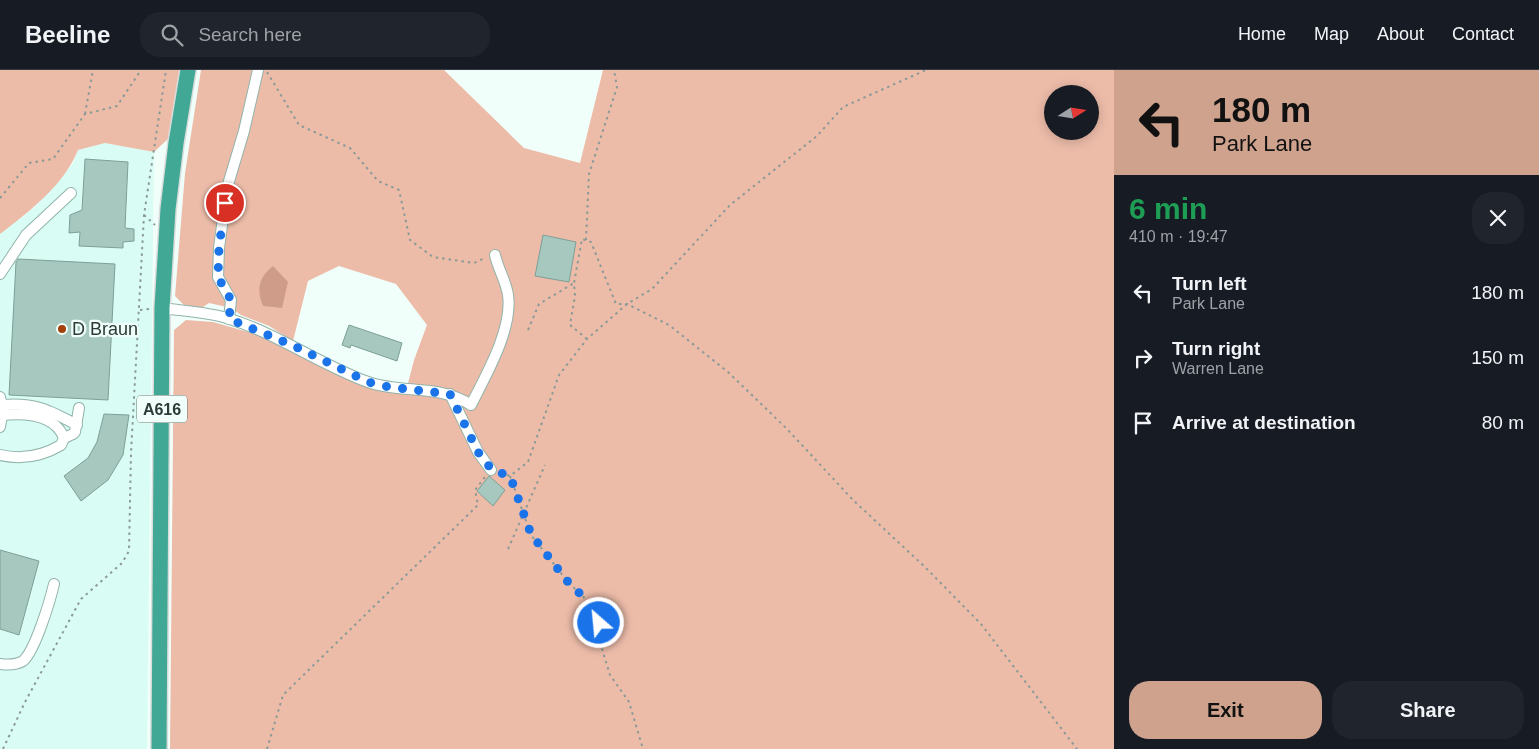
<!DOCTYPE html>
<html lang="en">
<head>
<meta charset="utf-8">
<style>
  :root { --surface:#171b24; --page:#20242c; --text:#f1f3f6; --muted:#9ea1a6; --line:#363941; --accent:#cea28c }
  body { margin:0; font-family:Helvetica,sans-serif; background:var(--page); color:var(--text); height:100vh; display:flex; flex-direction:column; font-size:19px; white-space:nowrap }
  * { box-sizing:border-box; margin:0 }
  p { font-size:16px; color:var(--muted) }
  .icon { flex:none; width:28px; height:28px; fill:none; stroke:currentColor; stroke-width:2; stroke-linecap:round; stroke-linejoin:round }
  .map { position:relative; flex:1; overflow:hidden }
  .panel { display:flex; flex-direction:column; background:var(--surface); width:425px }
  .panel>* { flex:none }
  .banner { background:#cea28c; color:#111; overflow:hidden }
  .needle { width:32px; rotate:78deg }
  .fabs { position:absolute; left:1044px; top:15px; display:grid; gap:10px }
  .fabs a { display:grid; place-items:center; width:55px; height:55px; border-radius:50%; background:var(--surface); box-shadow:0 2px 12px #0003; font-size:25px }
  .pin { position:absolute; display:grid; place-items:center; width:42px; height:42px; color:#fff; margin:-21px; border:2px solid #fff; border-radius:50%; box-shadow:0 1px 5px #0007 }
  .me { position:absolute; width:55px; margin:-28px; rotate:333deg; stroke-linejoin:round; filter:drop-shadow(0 0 4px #0008) }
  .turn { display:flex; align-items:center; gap:18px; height:105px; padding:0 15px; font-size:22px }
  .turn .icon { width:65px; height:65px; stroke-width:2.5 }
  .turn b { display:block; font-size:35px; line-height:42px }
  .round { display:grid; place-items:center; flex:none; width:52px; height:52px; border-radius:20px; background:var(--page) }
  .head { display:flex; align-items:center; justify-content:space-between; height:85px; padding:0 15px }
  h1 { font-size:30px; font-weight:600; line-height:38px; color:#1e9e55 }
  .primary-button { display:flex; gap:10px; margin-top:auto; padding:10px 15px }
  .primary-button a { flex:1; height:58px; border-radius:20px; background:var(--accent); color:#111; font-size:20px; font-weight:600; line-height:58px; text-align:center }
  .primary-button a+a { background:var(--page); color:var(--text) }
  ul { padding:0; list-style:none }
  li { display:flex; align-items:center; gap:15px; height:65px; padding:0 15px }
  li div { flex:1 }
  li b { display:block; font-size:19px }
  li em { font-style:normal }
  header { display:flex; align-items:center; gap:30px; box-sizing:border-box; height:70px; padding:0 25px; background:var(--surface); border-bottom:1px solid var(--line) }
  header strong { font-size:24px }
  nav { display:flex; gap:28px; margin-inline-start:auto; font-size:18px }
  .search { width:350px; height:45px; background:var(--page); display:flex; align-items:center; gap:12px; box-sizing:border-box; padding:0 18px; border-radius:20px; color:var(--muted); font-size:19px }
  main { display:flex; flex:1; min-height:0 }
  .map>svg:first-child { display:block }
</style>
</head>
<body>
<header>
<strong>Beeline</strong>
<div class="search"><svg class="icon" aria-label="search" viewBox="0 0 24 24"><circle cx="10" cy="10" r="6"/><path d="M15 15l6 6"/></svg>Search here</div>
<nav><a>Home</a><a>Map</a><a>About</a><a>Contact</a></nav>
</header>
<main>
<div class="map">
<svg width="1114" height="679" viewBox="0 0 1114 679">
  <rect width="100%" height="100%" fill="#f1fffb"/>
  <path fill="#d9fdf4" d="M105,73L154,82L147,679H0V164L35,137L73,94L78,80Z"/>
  <g fill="#edbca9" fill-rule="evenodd">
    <path d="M0,0H180L168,69L154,82L105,73L78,80C64,115 30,141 0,164Z"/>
    <path d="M201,0H444L524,78L580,93L603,0H1114V679H170L174,260L186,250L213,252L262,266L364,315L406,321L414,290L427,255L396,214L339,196L308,211L293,271L269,256L241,245L231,238L209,233L200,239L184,235L175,226L185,103ZM1052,24H1090V61H1052Z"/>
  </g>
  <path fill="#ce9c88" d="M273,196L288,212L282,238L263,236C256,219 259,207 273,196Z"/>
  <g fill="#a6c8bf" stroke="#7d9f96">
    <path d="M85,89L128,92L125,158L134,159V171L123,172V178L79,176L80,162L69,163L70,145L82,140Z"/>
    <path d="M543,165L576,172L569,212L535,206Z"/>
    <path d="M18,189L115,194L108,330L9,325L16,192Z"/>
    <path d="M349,255L402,273L397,291L351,275L350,278L342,275Z"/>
    <path d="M104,344L129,345L123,385L108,410L81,431L64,406L88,388L97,372Z"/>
    <path d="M489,406L505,420L493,436L477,421Z"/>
    <path d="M0,480L39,491L19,565L0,559Z"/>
  </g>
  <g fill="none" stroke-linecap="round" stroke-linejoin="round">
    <defs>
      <g id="minor">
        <path d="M0,204L26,165L71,123"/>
        <path d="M162,238C184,241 209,242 230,249C278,264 321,295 368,312C402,324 440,314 471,335C486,305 513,259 508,225C506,211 498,199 495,185"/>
        <path d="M229,249L231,230L218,207L219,178L227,118L244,61L258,0"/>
        <path d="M450,324L478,382L491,400"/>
        <path d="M0,327L3,340L0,357"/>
        <path d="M2,335C34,332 49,340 77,355"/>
        <path d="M64,368L73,364L75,362L79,338"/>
        <path d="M0,385C22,390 41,387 61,375L64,368C55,344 23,343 2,345"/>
        <path d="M0,594C7,595 16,595 23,591C35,581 50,531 54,514"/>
      </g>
      <path id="highway" d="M159,679L162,238L168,139L176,73L188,0"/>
    </defs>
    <use href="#minor" stroke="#91b3aa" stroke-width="12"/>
    <use href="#highway" stroke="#d9dcdb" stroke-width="18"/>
    <g stroke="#8c9a97" stroke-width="2" stroke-dasharray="2.5 4" stroke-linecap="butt">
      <path d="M267,2L299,55L350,78L378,111L399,120L410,170L433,187L474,193L485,188"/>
      <path d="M85,44L93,0"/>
      <path d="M0,128L29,93L53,89L85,44L117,36L141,0"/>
      <path d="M144,145L155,155"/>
      <path d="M586,170L589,104L617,17L614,0"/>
      <path d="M140,240L150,239"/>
      <path d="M528,260L539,234L574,213"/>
      <path d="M587,269L570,255L575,226L574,213L582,169L591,172L616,234H627L669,255L728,302L787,359L853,430L926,498L981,554L1077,679"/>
      <path d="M501,403L510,406L528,392L559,305L587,269L627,234L652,219L730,135L817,66L843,37L926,0"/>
      <path d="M510,406L531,465L568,512L595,538L603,568L602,579L610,605L629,632L643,679"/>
      <path d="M508,479L545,395"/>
      <path d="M3,679L25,632L81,529L122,493L129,481L131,383L144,145L166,0"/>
      <path d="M267,679L283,625L478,435L475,420L485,407"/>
    </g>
    <use href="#minor" stroke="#fff" stroke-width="10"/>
    <use href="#highway" stroke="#40a894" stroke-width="15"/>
  </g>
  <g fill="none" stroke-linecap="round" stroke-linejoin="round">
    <path stroke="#1a73e8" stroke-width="9" stroke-dasharray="0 16.2" d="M225,133L219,178L218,207L231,230L229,249L292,275L368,312L389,317L450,324L478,382L492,400L510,406L531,464L568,512L595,538L599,553"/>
  </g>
  <circle fill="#a4400b" stroke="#f1fffb" stroke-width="2" cx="62" cy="259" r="5"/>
  <g text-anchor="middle" stroke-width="4.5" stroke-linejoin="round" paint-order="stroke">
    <rect fill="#f1fffb" stroke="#687672" stroke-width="1" x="137" y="325.5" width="50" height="27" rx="4"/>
    <g font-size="16" font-weight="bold" fill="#2d3b38">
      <text x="162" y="345">A616</text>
    </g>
    <g font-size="18" fill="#2d3b38" stroke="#f1fffb" text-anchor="start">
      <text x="72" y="265">D Braun</text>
    </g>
  </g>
</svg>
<div class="fabs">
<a><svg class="needle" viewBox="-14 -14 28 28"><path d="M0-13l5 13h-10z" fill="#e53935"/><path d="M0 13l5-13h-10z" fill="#9ea1a6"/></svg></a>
</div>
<div class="pin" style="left:225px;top:133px;background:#d93025"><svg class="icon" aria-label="arrive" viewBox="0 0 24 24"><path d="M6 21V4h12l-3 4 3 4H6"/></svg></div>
<svg class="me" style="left:599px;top:553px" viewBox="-20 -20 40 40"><circle r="17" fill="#1a73e8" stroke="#fff" stroke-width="3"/><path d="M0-11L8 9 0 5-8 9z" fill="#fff"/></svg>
</div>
<section class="panel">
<div class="banner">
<div class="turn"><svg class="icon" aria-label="left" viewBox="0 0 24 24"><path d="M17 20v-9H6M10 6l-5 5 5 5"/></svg><div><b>180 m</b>Park Lane</div></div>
</div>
<div class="head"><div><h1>6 min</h1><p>410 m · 19:47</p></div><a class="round"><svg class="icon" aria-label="close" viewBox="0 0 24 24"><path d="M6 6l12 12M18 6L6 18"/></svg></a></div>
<ul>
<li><svg class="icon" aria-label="left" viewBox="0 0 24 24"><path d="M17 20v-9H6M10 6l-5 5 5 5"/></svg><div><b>Turn left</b><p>Park Lane</p></div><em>180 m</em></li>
<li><svg class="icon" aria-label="right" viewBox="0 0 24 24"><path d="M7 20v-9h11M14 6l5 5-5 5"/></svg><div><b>Turn right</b><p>Warren Lane</p></div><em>150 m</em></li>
<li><svg class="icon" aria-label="arrive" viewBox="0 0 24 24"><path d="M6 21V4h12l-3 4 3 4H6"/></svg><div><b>Arrive at destination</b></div><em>80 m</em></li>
</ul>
<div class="primary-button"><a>Exit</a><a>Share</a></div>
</section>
</main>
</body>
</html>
